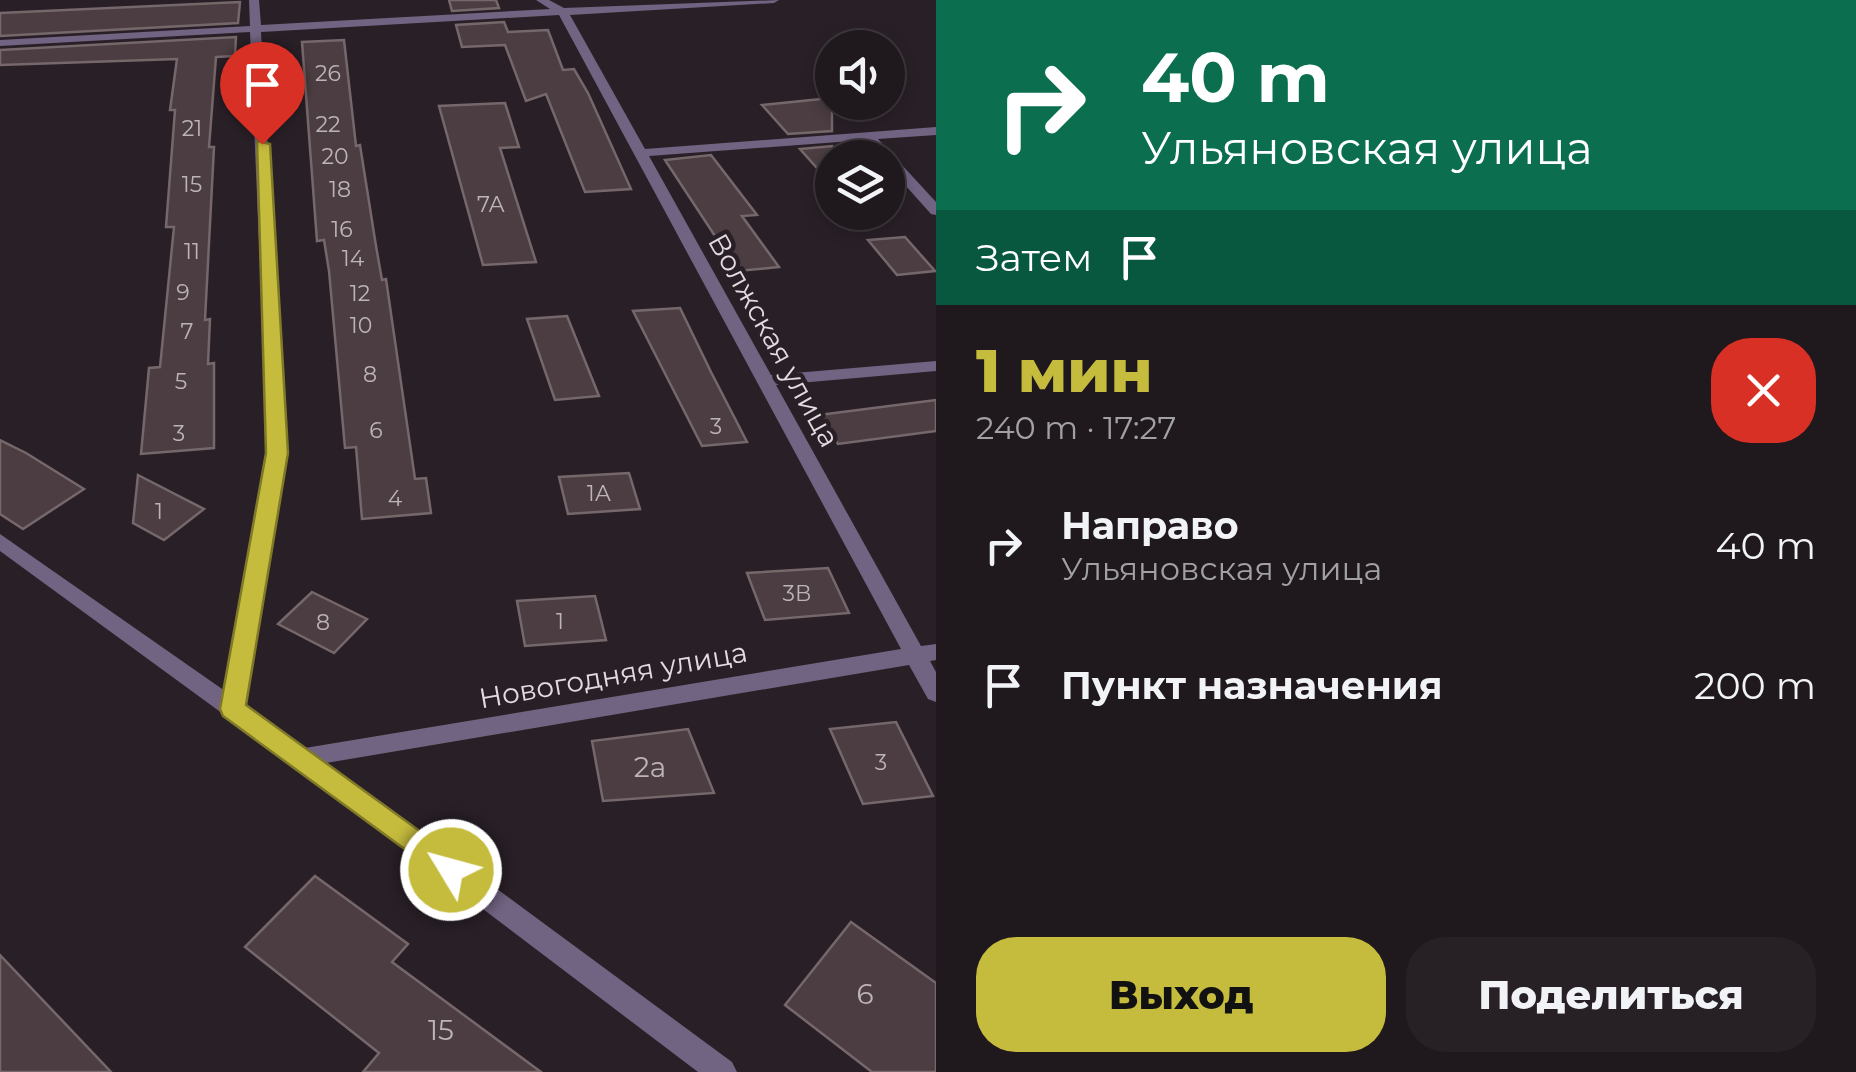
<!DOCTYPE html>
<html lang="ru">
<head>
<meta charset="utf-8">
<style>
  :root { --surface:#1f181d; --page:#272126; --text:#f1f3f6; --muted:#a1a0a4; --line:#3c373b; --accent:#c5bc3d }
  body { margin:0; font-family:Montserrat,sans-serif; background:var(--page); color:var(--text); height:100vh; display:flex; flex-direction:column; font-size:38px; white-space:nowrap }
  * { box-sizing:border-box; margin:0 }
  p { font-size:32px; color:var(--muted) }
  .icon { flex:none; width:55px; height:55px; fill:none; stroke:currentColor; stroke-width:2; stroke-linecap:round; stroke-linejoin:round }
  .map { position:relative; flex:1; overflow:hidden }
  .details { display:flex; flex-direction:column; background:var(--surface); width:920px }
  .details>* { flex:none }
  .top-card { background:#0b6e4f; color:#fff; overflow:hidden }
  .tools { position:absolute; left:815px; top:30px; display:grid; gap:20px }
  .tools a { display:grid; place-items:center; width:90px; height:90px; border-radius:50%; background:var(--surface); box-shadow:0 5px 15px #0003,0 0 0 2px var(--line); font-size:50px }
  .pin { position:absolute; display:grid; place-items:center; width:85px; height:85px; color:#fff; margin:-102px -42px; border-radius:50% 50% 50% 0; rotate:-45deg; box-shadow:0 0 10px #0007 }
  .pin .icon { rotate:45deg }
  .me { position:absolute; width:110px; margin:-55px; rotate:307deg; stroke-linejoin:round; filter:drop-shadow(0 0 8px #0008) }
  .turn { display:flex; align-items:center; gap:35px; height:210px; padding:0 40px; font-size:45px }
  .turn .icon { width:130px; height:130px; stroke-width:2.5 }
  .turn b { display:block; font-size:70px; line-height:85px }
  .then { display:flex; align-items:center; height:95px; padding:0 40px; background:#0003; gap:20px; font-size:38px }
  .round { display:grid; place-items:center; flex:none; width:105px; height:105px; border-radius:40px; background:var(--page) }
  .summary { display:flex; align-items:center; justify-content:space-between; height:170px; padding:0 40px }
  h1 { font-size:60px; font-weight:800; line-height:75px; color:var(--accent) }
  .action { display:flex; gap:20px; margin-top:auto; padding:20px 40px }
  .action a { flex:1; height:115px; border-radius:40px; background:var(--accent); color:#111; font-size:40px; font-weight:800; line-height:115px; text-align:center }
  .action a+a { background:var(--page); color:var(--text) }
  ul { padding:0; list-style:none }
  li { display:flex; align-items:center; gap:30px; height:140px; padding:0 40px }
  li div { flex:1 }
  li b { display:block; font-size:38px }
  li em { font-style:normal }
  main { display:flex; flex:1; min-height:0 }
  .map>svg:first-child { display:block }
</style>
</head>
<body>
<main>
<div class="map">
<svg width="936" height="1072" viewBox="0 0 936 1072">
  <rect width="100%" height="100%" fill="#292027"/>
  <g fill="#4b3d41" stroke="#76676b" stroke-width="2.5">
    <path d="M449,0H496L499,8L452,11Z"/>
    <path d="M240,2L238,23L0,36V13Z"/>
    <path d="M504,22L508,32L548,30L563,70L574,69L588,93L631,189L585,192L546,94L526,101L505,45L462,47L456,25Z"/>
    <path d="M236,37L235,56L216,57L209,147H214L205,320L210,319L208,364L214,363V448L141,454L149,368L160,367L174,227H166L175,110H170L177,59L0,65V50Z"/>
    <path d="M344,40L356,146L360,145L376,246L382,280L386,279L415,479L426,478L431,513L362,519L356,447L345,448L329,271L324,240L317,241L302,42Z"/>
    <path d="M832,98V131L788,134L762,105Z"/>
    <path d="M505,103L519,147L500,148L536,262L483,265L439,106Z"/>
    <path d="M832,146V185L800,149Z"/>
    <path d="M711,155L757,215L742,216L779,267L738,271L665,160Z"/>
    <path d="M905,237L935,271L897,275L868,240Z"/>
    <path d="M680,308L711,372L747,442L702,446L633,311Z"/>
    <path d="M567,316L599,396L555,400L527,319Z"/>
    <path d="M936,400V431L838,444L819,415Z"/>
    <path d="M0,440L26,453L84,489L23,529L0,514Z"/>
    <path d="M629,473L640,509L568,514L559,477Z"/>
    <path d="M138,475L204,509L164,540L133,523Z"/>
    <path d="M828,568L849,613L765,620L747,573Z"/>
    <path d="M312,592L367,619L334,653L278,624Z"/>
    <path d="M595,596L606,640L525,646L517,601Z"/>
    <path d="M896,722L933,796L863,804L830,729Z"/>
    <path d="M688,729L714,793L603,801L592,741Z"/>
    <path d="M315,876L408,944L392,962L541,1072H363L379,1053L245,947Z"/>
    <path d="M851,922L936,983V1072H872L785,1005Z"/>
    <path d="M0,955L111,1072H0Z"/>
  </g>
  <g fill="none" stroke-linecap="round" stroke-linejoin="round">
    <path fill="#716382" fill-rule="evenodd" d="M249,0H259L261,25L550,9L536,0H549L564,8L779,0L774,3L570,15L645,149L936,127V135L878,139L936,202V215L931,214L888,166V158H880L865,140L649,156L771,375L936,361V371L776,385L921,646L936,644V660L930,661L936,672V702L928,699L909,665L326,763L732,1062L737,1072H698L293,765L0,551V534L225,691L268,453L250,32L0,46V40L250,26ZM559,15L901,649L305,748L245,705L286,453L261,32Z"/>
  </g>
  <path fill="#c5bc3d" stroke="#807a28" stroke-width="2.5" d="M257,141L270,144L288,453L246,705L461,861L466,870L461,879L451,883L223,716L220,709L266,453Z"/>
  <g text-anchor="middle" stroke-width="9" stroke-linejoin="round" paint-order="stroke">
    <g font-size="22" fill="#bcb4b9">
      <text x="328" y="81">26</text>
      <text x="328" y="132">22</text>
      <text x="192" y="136">21</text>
      <text x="335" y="164">20</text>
      <text x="192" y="192">15</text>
      <text x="340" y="197">18</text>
      <text x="491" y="212">7А</text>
      <text x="342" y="237">16</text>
      <text x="192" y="259">11</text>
      <text x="353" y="266">14</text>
      <text x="183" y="300">9</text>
      <text x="360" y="301">12</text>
      <text x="361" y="333">10</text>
      <text x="187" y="339">7</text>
      <text x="370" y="382">8</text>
      <text x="181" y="389">5</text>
      <text x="716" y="434">3</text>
      <text x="376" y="438">6</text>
      <text x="179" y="441">3</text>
      <text x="599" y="501">1А</text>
      <text x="395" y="506">4</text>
      <text x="159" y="519">1</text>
      <text x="797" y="601">3В</text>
      <text x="560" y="629">1</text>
      <text x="323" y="630">8</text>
      <text x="881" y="770">3</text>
    </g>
    <g font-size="28" fill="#e2dce1" stroke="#292027">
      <text transform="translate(774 340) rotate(61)" y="10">Волжская улица</text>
      <text transform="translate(613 675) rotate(-10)" y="10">Новогодняя улица</text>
    </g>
    <g font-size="28" fill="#bcb4b9">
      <text x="650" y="777">2a</text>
      <text x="865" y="1004">6</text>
      <text x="441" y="1040">15</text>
    </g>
  </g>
</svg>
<div class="tools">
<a><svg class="icon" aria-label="sound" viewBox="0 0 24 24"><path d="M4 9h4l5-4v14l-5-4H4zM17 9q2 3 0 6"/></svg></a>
<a><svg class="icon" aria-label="layers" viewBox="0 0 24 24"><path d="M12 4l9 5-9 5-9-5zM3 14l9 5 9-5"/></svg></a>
</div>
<div class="pin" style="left:262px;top:144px;background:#d93025"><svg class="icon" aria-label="arrive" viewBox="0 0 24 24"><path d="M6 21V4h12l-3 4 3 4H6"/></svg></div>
<svg class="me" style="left:451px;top:870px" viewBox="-20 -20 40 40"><circle r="17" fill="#c5bc3d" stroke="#fff" stroke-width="3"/><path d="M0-11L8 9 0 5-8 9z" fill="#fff"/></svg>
</div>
<section class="details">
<div class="top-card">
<div class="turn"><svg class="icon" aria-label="right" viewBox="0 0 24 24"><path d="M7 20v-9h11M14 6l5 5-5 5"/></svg><div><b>40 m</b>Ульяновская улица</div></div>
<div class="then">Затем<svg class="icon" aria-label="arrive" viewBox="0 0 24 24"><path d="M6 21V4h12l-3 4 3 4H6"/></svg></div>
</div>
<div class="summary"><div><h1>1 мин</h1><p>240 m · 17:27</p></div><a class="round" style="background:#d93025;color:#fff"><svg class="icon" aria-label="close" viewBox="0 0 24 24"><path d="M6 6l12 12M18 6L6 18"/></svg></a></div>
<ul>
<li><svg class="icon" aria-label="right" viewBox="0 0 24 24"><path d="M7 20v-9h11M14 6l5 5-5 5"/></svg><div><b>Направо</b><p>Ульяновская улица</p></div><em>40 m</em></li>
<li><svg class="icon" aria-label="arrive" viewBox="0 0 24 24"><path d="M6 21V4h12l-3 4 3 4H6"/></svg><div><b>Пункт назначения</b></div><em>200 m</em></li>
</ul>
<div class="action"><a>Выход</a><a>Поделиться</a></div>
</section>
</main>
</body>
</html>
